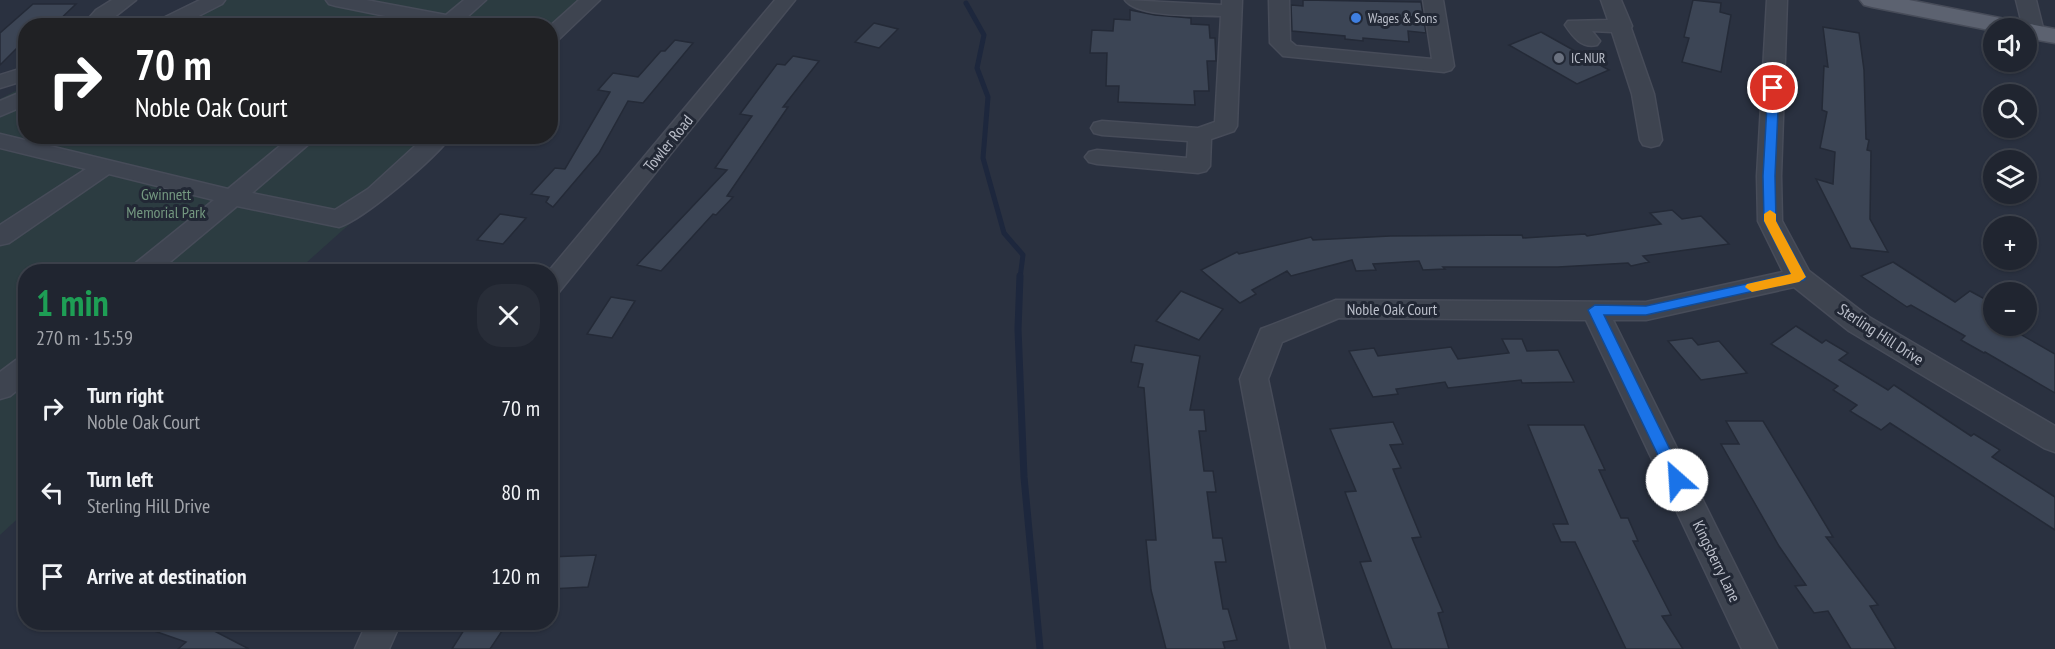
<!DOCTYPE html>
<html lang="en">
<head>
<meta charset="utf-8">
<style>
  :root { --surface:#202530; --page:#282d38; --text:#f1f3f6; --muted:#a2a5ab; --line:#3d424c }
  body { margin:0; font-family:"PT Sans Narrow",sans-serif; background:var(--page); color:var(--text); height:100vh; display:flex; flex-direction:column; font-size:22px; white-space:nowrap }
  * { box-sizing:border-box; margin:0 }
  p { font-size:20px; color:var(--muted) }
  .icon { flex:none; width:33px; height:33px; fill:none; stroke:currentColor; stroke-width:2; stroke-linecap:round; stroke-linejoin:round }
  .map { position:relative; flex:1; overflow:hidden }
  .details { position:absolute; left:18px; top:264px; width:540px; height:366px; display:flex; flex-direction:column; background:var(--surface); border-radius:24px; box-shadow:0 2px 4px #0004,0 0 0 2px var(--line) }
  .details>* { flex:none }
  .banner { position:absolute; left:18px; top:18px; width:540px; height:126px; border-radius:24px; box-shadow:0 2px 4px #0004,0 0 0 2px var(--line); background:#202124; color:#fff; overflow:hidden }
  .buttons { position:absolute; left:1983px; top:18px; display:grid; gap:12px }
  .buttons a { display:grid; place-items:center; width:54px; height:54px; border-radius:50%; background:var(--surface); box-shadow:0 2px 4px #0004,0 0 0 2px var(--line); font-size:30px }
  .pin { position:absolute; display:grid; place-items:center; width:51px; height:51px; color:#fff; margin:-26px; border:3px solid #fff; border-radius:50%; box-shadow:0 2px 6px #0007 }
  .me { position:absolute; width:66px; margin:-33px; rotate:334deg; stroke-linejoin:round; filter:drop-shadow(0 0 4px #0008) }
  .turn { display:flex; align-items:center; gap:21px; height:126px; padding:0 18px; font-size:27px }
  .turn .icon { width:78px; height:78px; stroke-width:2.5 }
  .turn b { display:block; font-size:42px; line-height:51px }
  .round { display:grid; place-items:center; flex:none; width:63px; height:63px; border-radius:24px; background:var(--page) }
  .overview { display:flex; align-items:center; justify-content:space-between; height:102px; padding:0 18px }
  h1 { font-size:36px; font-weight:600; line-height:45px; color:#1e9e55 }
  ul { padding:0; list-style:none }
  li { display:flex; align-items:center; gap:18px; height:84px; padding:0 18px }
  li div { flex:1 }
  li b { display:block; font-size:22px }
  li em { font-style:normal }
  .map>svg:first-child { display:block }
</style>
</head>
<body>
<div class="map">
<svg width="2055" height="649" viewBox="0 0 2055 649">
  <rect width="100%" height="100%" fill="#2a3140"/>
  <g fill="#2c3c41">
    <path d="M199,0H598L551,43L550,26H147Z"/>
    <path d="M25,86L26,136L447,137L297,271L26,272L25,512L0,535V99Z"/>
  </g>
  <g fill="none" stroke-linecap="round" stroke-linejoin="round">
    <path stroke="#1d273d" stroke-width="5" d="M966,3L984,35L977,68L988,97L983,158L1004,233L1023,255L1020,278"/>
    <path stroke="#1d273d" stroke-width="7" d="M1020,276L1018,329L1024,477L1040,649"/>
  </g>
  <g fill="#3c4555" stroke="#242a37" stroke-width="1.5">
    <path d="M1303,0L1421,2L1426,33L1408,31L1409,42L1363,38V41L1345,39V36L1292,31L1291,5L1303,6Z"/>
    <path d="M1693,0L1721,3L1720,12L1731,15L1721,72L1682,62L1689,38L1684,37Z"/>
    <path d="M33,4H76L53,26H26V39L0,65V33Z"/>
    <path d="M1130,10L1155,15L1191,18V24L1209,25L1210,38H1215L1216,61H1207L1209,91H1194L1195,105L1118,102L1119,86H1106L1107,53H1090L1092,30L1113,31L1114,19L1130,20Z"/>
    <path d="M874,23L898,29L879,48L855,42Z"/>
    <path d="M1823,27L1859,33L1864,70L1866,139L1869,140L1867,150L1871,151L1870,219L1888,252L1851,248L1816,179L1833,184L1835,152L1820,148L1827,112L1822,110L1824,66L1828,67Z"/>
    <path d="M1541,32L1609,70L1577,84L1509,45Z"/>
    <path d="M675,40L693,43L643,103L628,101L599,153L553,207L546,202L549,197L531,194L555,168L565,169L610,92L598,90L613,73L638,77L661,51H665Z"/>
    <path d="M793,56L819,61L783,107H788L727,196L733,197L716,215L713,214L661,271L637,265L727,170L715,168L752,116L740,114L777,64L785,65Z"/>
    <path d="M1672,210L1682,219L1701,216L1729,244L1643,256L1649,262L1631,266L1628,263L1558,267H1443L1445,269L1423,270L1419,261L1373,264L1376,270L1356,271L1352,260L1291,276L1287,271L1252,290L1256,294L1240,303L1201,270L1237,252L1239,254L1311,237L1313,240L1390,236L1522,235L1523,238L1585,234L1587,236L1661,224L1650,213Z"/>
    <path d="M500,214L526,218L503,244L477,240Z"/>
    <path d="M1893,262L1955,302L1970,291L1994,304V326H2006L2055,354V393L1985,352L1984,353L1961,340L1965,336L1911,305L1907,307L1861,276Z"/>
    <path d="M1181,291L1223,309L1199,340L1156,321Z"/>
    <path d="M611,297L635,301L612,338L587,334Z"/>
    <path d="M1796,326L1822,343L1826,340L1848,353L1839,360L1888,390L1894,385L1971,436L1974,434L2000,450L1992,457L2055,497V530L1890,423L1881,430L1850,411L1857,405L1833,390L1838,386L1771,344Z"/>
    <path d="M1692,338L1698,345L1719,341L1747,373L1701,380L1668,341Z"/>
    <path d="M1502,339H1522L1527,351L1558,350L1574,382L1522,383L1521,380L1448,388L1445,382L1396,389L1398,394L1373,397L1349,351L1374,348L1378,356L1451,347L1458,359L1509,353Z"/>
    <path d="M1135,345L1200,356L1190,410H1204L1206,431H1199L1204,471H1213L1216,492H1207L1213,538H1222L1226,562H1215L1223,609H1228L1237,640L1223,642L1225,649H1166L1151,590L1146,540H1156L1144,388L1138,387L1143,364L1131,362Z"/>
    <path d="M1726,421H1763L1833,537H1826L1878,605L1870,606L1896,649H1851L1828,611L1814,613L1795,586L1806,585L1779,546L1721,444H1739Z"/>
    <path d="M1393,422L1403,444L1390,445L1401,468L1393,469L1421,537L1412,538L1443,612L1438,613L1449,649H1392L1360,562L1371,561L1345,492L1356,491L1330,429Z"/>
    <path d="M1528,425H1584L1605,470H1599L1621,518H1628L1638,541H1633L1671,615L1662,616L1683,649H1626L1575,542H1561L1553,524H1568Z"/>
    <path d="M596,555L588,587L550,589V557Z"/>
    <path d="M137,622H197L249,649H178L186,642L137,625Z"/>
    <path d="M469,622H480L504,628L490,649H452Z"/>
  </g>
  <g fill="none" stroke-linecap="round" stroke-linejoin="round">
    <defs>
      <g id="minor">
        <path d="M112,0H136L103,26H82L96,10Z"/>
        <path d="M200,0H225L222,4L179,26H152L155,22Z"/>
        <path d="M326,0H366L446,15L464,0H486L465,19L477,22L480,26H435L336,6L329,4Z"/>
        <path d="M579,0H600L557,41L550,43V26Z"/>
        <path d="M775,0H795L559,292L550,295V272H548Z"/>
        <path d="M1125,0L1222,5V0H1242L1237,126L1234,131L1211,139L1210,166L1206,171L1198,173L1097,164L1089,162L1085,157L1089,152L1097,150L1187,158L1188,141L1102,135L1094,133L1091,128L1094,123L1102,121L1198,128L1215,122L1221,16C1200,15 1138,18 1125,0Z"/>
        <path d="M1269,0H1289L1290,41L1296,46L1432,59L1423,0H1443L1454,66L1451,70L1444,72L1283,56L1270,43Z"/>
        <path d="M1601,0H1621L1632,26L1631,28L1654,94L1662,140L1659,145L1651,147L1643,145L1640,140L1632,94L1612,32L1592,31L1600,41L1597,45C1582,49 1573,37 1565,25L1568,21L1608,20Z"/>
        <path d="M1767,0H1787L1781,176L1782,221L1809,271L1869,317L2055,426V452L2044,448L1849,331L1794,287L1646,320H1613L1777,649H1742L1586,320L1339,318L1282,342L1268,379L1325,649H1291L1240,379L1261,329L1336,300L1646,302L1783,272L1758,221L1757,176Z"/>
        <path d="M2016,0H2036L2044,32L2041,36L2034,38L2026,36V28H2023Z"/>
        <path d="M26,67V80L0,88V75Z"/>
        <path d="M26,90V105L0,116V101Z"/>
        <path d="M0,134L228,189L292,136H318L252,193L335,210L368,189L426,136H451C436,158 363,220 339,227L237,206L158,272H128L132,266L214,200L109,174L9,243L0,245V225L86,169L0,148Z"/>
        <path d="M26,357V383L10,396L0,399V372L16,360Z"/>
        <path d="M367,622H401L389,649H355Z"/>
      </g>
      <path id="major" d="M1860,0H1909L2055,29V43L2026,38V28H1994V31L1872,7L1864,5Z"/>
    </defs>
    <use href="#minor" stroke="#474c59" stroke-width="3"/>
    <use href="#major" stroke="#474c59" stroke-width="3"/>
    <use href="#minor" fill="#3e4450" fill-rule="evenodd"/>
    <use href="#major" fill="#5c6270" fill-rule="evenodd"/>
  </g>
  <path fill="#1a73e8" stroke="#114b97" stroke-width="1.5" d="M1773,85L1779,88L1775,176L1776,221L1806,277L1804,280L1646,315H1604L1685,480L1683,484L1677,486L1672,484L1670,480L1588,310L1595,305L1646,306L1791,274L1764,221L1763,176L1768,88Z"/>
  <path fill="#f59e0b" d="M1770,210L1776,214V221L1806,277L1799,282L1752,292L1745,287L1747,284L1791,274L1764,221V214Z"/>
  <circle fill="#3f7fe0" stroke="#222835" stroke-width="2" cx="1356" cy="18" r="6"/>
  <circle fill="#6b7280" stroke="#222835" stroke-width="2" cx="1559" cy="58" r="6"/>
  <g text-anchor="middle" stroke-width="6" stroke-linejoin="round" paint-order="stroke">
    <g font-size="14" fill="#bbbfca" stroke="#222835" text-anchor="start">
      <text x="1368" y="23">Wages &amp; Sons</text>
      <text x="1571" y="63">IC-NUR</text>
    </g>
    <g font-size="16" fill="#bbbfca" stroke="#222835">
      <text transform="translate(668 143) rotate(-51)" y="6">Towler Road</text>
      <text x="1392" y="315">Noble Oak Court</text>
      <text transform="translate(1881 334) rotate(33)" y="6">Sterling Hill Drive</text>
      <text transform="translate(1717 561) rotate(64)" y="6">Kingsberry Lane</text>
    </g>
    <g font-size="16" fill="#749880" stroke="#222835">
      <text x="166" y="200">Gwinnett<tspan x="166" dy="18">Memorial Park</tspan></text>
    </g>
  </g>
</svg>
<div class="buttons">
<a><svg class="icon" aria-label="sound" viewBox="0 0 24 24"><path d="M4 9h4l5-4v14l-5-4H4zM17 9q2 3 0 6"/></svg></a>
<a><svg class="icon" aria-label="search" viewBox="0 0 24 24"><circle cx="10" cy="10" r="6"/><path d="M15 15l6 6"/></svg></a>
<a><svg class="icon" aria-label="layers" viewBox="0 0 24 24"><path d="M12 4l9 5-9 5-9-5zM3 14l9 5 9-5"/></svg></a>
<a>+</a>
<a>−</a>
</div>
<div class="pin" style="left:1773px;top:88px;background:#d93025"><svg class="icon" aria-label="arrive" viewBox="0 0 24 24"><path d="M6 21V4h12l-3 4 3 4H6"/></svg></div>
<svg class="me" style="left:1677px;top:480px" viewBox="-20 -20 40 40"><circle r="19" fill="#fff"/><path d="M0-13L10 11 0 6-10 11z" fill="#1a73e8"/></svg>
<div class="banner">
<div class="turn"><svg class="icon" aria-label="right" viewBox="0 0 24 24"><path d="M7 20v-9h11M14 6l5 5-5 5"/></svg><div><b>70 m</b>Noble Oak Court</div></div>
</div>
<section class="details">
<div class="overview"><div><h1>1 min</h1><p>270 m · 15:59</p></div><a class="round"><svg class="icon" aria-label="close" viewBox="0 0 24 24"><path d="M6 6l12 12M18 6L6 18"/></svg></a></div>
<ul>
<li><svg class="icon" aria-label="right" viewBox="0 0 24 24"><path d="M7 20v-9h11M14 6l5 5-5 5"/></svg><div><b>Turn right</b><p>Noble Oak Court</p></div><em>70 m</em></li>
<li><svg class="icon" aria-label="left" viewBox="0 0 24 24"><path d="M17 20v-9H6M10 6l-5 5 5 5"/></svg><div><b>Turn left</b><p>Sterling Hill Drive</p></div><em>80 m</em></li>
<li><svg class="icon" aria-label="arrive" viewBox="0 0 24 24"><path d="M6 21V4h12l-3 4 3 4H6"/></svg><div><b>Arrive at destination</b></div><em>120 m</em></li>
</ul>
</section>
</div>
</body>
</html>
